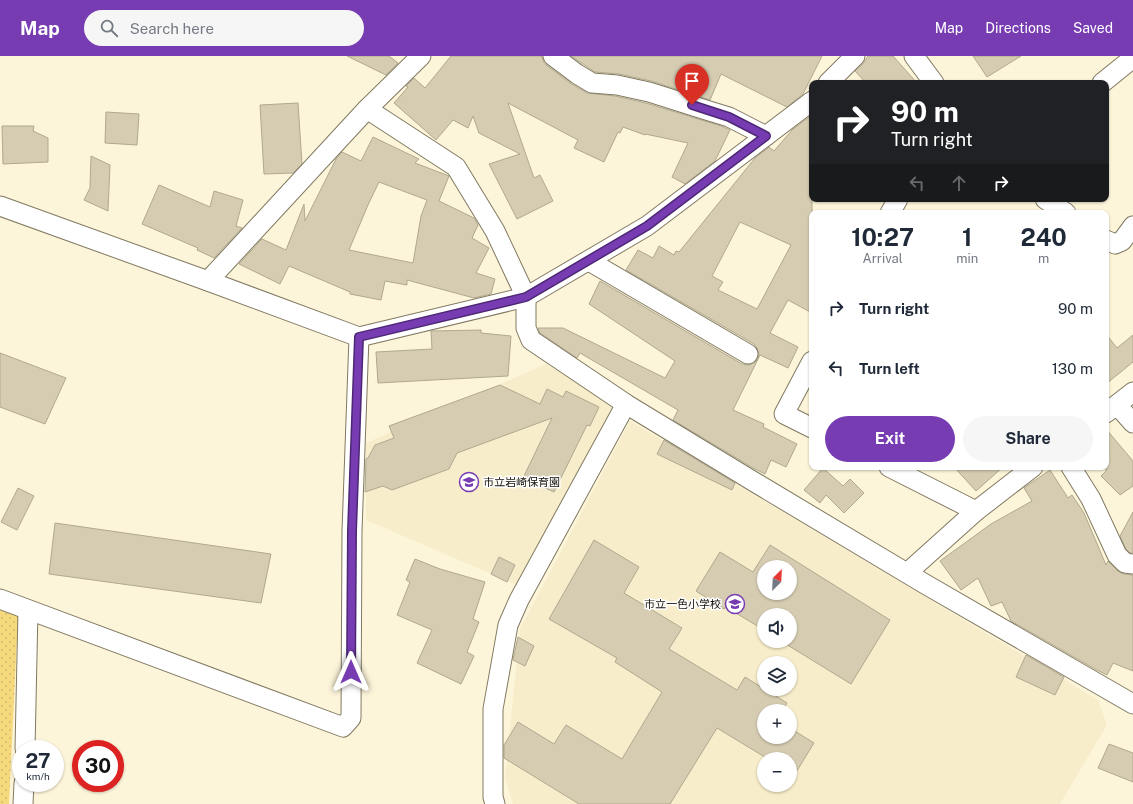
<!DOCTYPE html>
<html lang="en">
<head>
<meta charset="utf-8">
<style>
  :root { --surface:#fff; --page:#f6f6f7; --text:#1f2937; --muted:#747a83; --accent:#773cb2 }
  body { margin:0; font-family:"Public Sans","Noto Sans JP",sans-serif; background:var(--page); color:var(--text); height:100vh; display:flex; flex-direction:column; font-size:15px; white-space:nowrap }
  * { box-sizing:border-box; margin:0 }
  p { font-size:13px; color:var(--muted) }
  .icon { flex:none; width:22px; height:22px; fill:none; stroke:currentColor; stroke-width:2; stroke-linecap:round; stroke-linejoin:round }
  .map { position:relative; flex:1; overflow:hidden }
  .side { position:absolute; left:809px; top:154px; width:300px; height:260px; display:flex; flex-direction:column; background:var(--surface); border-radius:8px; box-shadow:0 1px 3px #0004 }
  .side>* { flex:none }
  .hud { position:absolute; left:809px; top:24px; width:300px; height:122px; border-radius:8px; box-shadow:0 1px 3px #0004; background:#202124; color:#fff; overflow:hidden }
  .needle { width:26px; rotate:24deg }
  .fabs { position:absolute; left:757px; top:504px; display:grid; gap:8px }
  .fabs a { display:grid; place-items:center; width:40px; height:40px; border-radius:50%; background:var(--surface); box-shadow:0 1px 3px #0004; font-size:20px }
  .speed { position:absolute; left:12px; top:684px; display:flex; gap:8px; font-size:20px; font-weight:700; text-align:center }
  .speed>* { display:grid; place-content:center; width:52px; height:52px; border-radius:50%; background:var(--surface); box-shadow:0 1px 3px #0004; line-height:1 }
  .speed small { font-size:10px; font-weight:400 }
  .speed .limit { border:6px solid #d22; background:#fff; color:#111 }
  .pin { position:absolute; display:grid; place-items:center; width:34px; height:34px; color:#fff; margin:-41px -17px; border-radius:50% 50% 50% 0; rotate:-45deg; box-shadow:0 0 4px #0007 }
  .pin .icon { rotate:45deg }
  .me { position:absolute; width:44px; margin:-22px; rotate:0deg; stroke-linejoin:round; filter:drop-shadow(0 0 3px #0008) }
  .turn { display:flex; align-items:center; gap:14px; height:84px; padding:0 16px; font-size:18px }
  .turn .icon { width:52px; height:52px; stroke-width:2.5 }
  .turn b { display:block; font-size:28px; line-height:34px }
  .lanes { display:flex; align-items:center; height:38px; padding:0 16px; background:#0003; justify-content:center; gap:20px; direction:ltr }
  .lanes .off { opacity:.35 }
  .eta { display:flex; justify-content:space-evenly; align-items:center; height:68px; text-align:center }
  .eta b { font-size:24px; font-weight:700; line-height:28px }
  .button { display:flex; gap:8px; margin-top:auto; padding:8px 16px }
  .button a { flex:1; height:46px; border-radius:24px; background:var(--accent); color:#fff; font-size:16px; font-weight:700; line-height:46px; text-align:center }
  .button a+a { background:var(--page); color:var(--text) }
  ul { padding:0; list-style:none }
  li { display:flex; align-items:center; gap:12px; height:60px; padding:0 16px }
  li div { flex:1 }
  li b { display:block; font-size:15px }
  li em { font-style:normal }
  header { display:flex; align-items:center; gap:24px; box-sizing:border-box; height:56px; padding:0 20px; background:var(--accent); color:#fff }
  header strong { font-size:19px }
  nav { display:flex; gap:22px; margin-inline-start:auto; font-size:14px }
  .search { width:280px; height:36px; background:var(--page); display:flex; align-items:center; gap:10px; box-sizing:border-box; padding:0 14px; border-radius:22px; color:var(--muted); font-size:15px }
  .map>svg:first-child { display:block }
</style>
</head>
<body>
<header>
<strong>Map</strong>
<div class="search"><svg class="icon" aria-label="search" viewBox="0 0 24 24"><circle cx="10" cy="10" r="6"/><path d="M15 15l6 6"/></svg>Search here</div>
<nav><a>Map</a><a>Directions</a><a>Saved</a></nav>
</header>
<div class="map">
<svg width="1133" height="748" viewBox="0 0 1133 748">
  <defs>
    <pattern id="green-dots" width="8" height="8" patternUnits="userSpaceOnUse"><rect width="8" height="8" fill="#f6d97d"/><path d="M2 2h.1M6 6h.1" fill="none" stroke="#d2b96b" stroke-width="1.8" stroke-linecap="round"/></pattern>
  </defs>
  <rect width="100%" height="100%" fill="#fdf5da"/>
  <g fill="#f7edca" fill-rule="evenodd">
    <path d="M546,308L614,348L517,529L366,464V387Z"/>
    <path d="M630,365L1098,644L1107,669L1060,748H513L505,722L520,573ZM764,511H790V537H764ZM764,559H790V585H764ZM764,607H790V633H764ZM764,655H790V681H764ZM764,703H790V729H764Z"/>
  </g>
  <path fill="url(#green-dots)" d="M0,553L18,560L9,748H0Z"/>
  <g fill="#d5ccb2" stroke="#b0a98f" fill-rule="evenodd">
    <path d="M347,0H389L398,7L386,19Z"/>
    <path d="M451,0H542L543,5L546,9L570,27L587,37L615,40L646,47L721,70L730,74L715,105L685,128L672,121L688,87L645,78V79L623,71L620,77L618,76L604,106L574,92L578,84L508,47L534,122L540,119L553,145L517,163L489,108L520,98L479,77L473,60L468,72L453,64L436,84L394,47L408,31L406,30L414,22L425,32Z"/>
    <path d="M571,0H822L803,38L787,51L721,18L710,44L651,25L619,18L595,16Z"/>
    <path d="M868,0H893L917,27H866L855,15L863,8Z"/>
    <path d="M973,0H1021L987,21Z"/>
    <path d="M298,47L302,108L293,117L264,118L260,49Z"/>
    <path d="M106,56L139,58L137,89L105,87Z"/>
    <path d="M812,59V257L788,244L770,277L798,291L788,312L760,299L733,354L764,368L763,371L797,388L786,411L771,404L765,418L753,412L673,364L678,354L580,297L577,302L540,277L538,272H563L665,322L675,305L589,248L600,225L742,308L748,309L754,307L758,303L759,298L757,292L754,288L626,214L638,194L653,202L659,190L674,199L676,195L679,196L755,102L769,91L774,95L793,73ZM740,166L791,189L757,253L718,234L723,226L712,220Z"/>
    <path d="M2,70H34L33,75L48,82V106L3,108Z"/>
    <path d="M373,81L419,103L415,107L449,120L439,145L474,162L478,169L472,182L489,192L476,217L495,223L491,238L474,242L407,224V229L385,225L381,244L350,238V236L289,210L280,228L239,208L262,183L286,194L304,148L305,165L336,103L342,96L361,105ZM379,126L427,144L421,160L413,207L349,194L368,149Z"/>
    <path d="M91,100L110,109L108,155L84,144L90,132Z"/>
    <path d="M159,129L210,151L214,135L243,144L236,170L242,172L214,202L197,194L198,192L142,168Z"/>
    <path d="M481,274V277L511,280L508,320L378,327L376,296L432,293L431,275Z"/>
    <path d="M1106,278L1117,292L1133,279V306L1106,328Z"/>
    <path d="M0,297L66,322L45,368L0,351Z"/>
    <path d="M500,329L540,348L547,333L563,341L566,335L599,351L590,370L587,369L554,436L523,422L552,362L457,397L449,413L392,434L383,430L365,436L366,403L368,402L375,389L394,382L389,370Z"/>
    <path d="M1106,373L1133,405V430L1120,439L1101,420L1106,415Z"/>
    <path d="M664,384L735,427L732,434L657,398Z"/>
    <path d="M954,411H1003L976,435Z"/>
    <path d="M823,412L843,430L850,423L864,437L844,457L826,439L820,447L804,434Z"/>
    <path d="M1050,414L1068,442L1072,439L1084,457L1106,509L1108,505L1118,515L1124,518L1133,519V615L1113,607L1107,619L1095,613L1011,565L1002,546L991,550L978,522L961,534L940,505L991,468L1032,445L1024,432Z"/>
    <path d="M18,432L34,440L17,474L1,466Z"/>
    <path d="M1133,456V497H1130L1126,493L1120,480Z"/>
    <path d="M55,467L271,498L261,547L49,518Z"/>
    <path d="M594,484L639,511L624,537L682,572L669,593L737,634L745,621L787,647L782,655H764V681H790V672L814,687L790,726V703H768L717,672L670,748H579L504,702V689L518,666L554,688L566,669L622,703L662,636L615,606L617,602L549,563Z"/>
    <path d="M770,489L890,564L851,628L781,585H790V559H764V574L726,551L724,553L696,535L720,496L753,516ZM764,511H790V537H764Z"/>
    <path d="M499,501L515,509L507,526L491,518Z"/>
    <path d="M415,503L440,513L485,526L473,563L479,566L467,596L474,600L461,628L417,607L432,574L397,559L410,526L406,524Z"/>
    <path d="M518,581L534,590L525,610L513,604Z"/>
    <path d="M1026,599L1064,621L1055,639L1016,621Z"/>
    <path d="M1109,688L1133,697V726L1098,712Z"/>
  </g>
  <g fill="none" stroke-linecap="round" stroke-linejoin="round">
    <defs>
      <g id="street">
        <path d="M553,0L577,18L592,27L617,29L649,36L706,54L729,61L766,80"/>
        <path d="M914,0L934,27"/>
        <path d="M828,27L855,0"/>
        <path d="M1102,27L1133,2"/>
        <path d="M367,53L456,111L495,175L526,241V272L531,284L626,348L756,427L925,528L1133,648"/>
        <path d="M1045,143L1066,157"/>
        <path d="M0,150L208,225L359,281L526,241L647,170L812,45"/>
        <path d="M890,157L898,143"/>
        <path d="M1106,184L1115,188L1122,185L1133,170"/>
        <path d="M589,205L748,298"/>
        <path d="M208,225L367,53L421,0"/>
        <path d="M812,305L784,358L812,372"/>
        <path d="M1117,349L1133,367"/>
        <path d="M1106,357L1133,336"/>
        <path d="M889,411L976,455"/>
        <path d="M1071,411L1091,443L1117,499L1125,507L1133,508"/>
        <path d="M907,517L976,455L1033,411"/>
        <path d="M0,543L343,671L351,662L352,475L359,281"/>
        <path d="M25,693L28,554"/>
        <path d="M23,748L24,727"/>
        <path d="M495,748L493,741V653L508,569L519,544L626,348"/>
      </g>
    </defs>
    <use href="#street" stroke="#817961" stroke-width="21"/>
    <use href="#street" stroke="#fff" stroke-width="19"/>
  </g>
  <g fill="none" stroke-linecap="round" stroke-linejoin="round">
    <defs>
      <path id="route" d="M351,616L352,475L359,281L526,241L647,170L766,80L729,61L692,49"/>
    </defs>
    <use href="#route" stroke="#4d2774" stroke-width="10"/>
    <use href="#route" stroke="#773cb2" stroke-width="7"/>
  </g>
  <defs>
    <symbol id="school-ring" viewBox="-11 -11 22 22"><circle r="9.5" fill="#fff" stroke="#773cb2" stroke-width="1.5"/><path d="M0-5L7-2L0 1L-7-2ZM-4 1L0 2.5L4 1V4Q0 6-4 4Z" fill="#773cb2"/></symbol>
  </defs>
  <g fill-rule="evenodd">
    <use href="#school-ring" x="458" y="415" width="22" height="22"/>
    <use href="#school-ring" x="724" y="537" width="22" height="22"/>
  </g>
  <g text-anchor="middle" stroke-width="3" stroke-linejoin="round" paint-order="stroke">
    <g font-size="11" fill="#120f06" stroke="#fff" text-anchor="start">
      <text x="483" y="430">市立岩崎保育園</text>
      <text x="721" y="552" text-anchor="end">市立一色小学校</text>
    </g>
  </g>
</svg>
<div class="fabs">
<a><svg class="needle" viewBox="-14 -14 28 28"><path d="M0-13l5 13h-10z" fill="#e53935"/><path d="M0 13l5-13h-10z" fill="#747a83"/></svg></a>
<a><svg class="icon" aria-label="sound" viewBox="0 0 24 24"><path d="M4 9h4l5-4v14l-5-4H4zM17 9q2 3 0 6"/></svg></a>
<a><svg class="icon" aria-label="layers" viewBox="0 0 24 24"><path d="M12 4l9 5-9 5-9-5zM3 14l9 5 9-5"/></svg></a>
<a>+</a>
<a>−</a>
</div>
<div class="speed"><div>27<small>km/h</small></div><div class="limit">30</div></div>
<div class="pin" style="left:692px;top:49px;background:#d93025"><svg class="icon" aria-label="arrive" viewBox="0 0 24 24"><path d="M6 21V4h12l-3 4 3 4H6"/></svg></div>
<svg class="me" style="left:351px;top:616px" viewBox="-20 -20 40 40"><path d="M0-17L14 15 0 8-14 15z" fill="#773cb2" stroke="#fff" stroke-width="4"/></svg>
<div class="hud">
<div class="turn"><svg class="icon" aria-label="right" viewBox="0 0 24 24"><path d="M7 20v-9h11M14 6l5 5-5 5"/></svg><div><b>90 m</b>Turn right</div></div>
<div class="lanes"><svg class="icon off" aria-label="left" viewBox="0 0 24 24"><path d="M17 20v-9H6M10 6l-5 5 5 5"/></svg><svg class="icon off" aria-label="ahead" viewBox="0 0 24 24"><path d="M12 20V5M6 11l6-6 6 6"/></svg><svg class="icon" aria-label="right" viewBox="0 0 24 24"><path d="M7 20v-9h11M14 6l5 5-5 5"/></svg></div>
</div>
<section class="side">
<div class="eta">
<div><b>10:27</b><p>Arrival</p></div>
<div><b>1</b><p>min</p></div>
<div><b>240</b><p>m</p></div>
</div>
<ul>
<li><svg class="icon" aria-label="right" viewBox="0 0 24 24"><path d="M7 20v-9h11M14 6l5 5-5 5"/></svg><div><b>Turn right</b></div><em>90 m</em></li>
<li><svg class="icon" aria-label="left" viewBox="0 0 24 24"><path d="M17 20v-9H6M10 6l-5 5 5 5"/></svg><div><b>Turn left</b></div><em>130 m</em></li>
</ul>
<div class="button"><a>Exit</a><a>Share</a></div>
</section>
</div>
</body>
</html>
